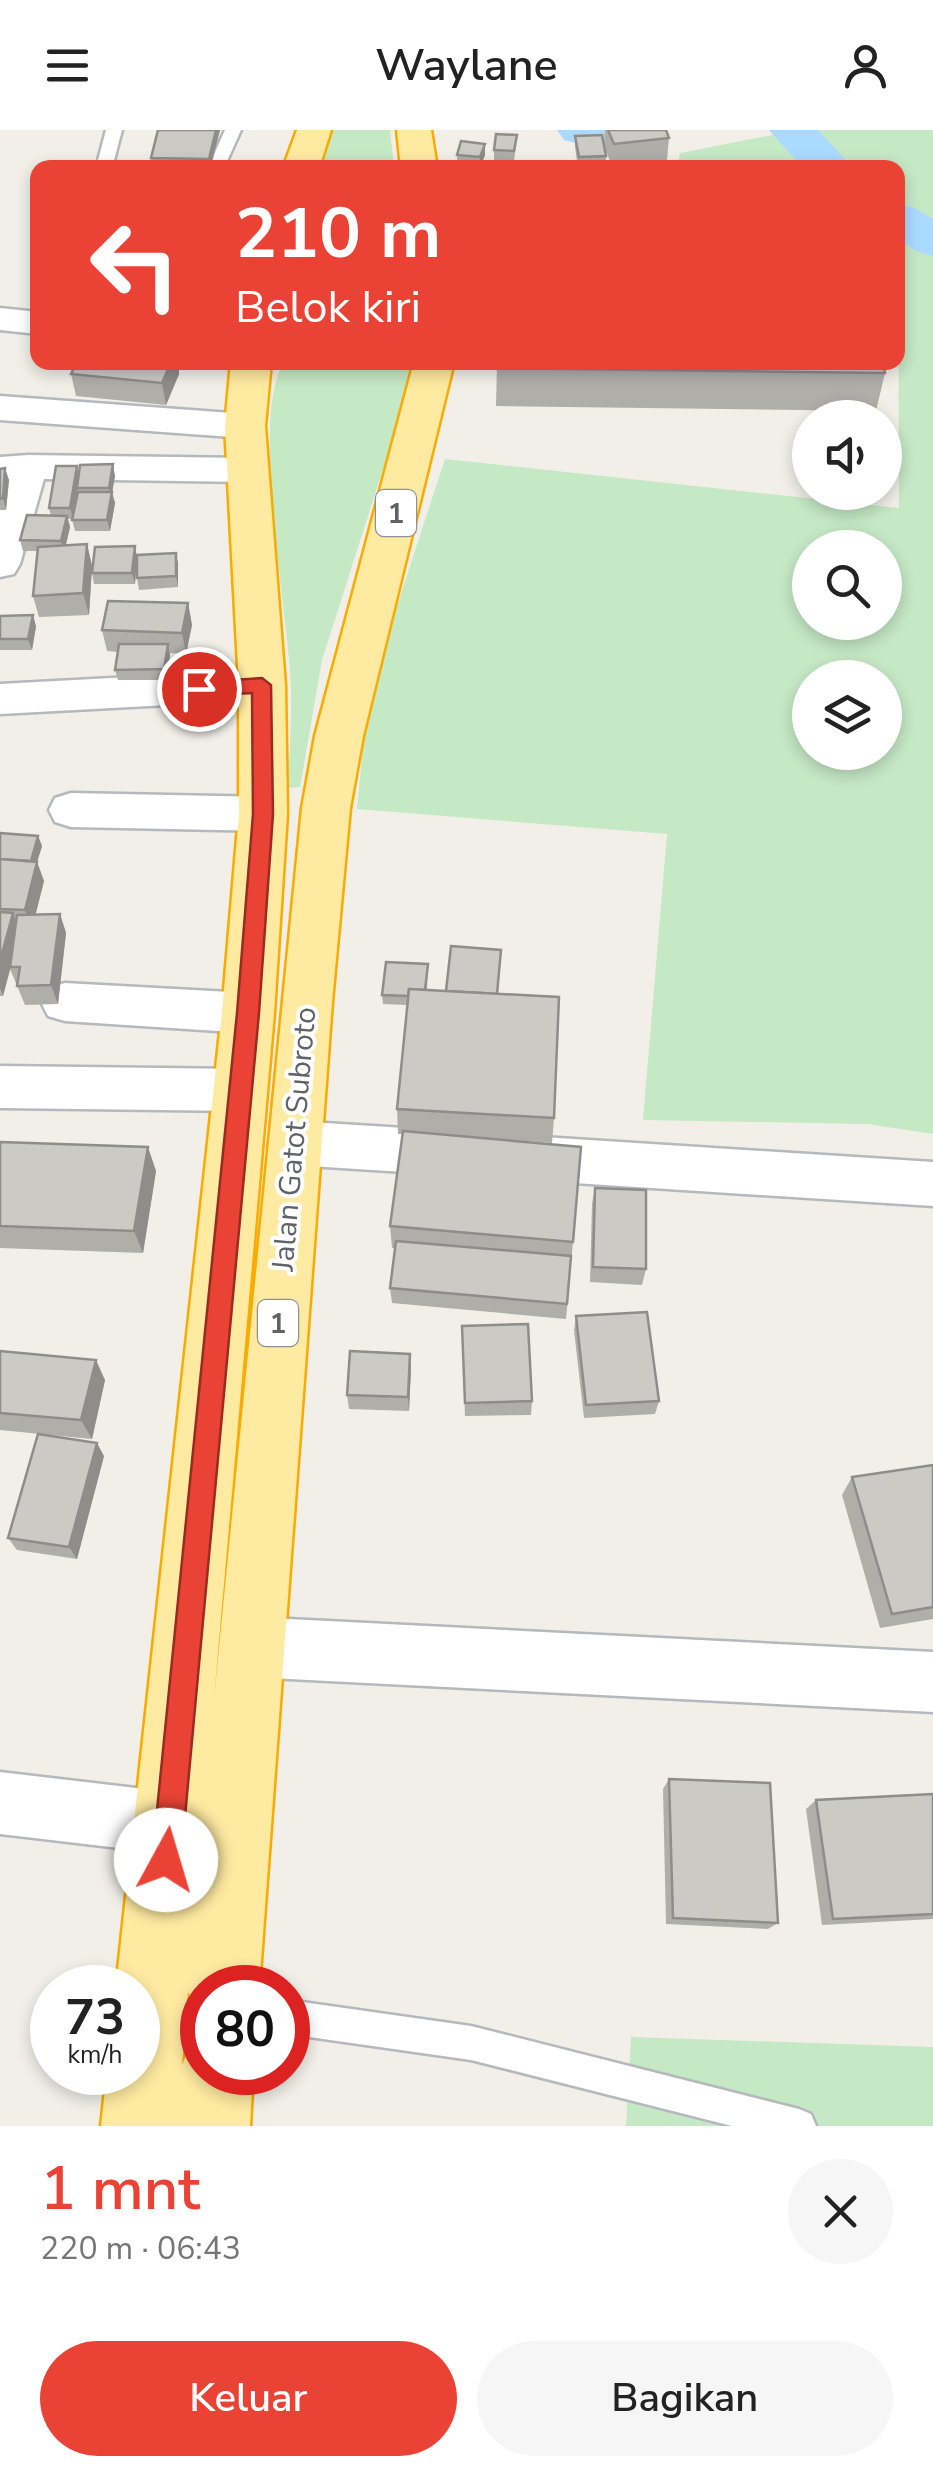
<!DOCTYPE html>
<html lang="id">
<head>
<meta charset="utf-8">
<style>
  :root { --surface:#fff; --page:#f6f6f6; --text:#222; --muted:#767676; --accent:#ea4335 }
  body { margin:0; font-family:"Nunito Sans",sans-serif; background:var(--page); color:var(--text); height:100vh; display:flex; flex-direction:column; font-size:38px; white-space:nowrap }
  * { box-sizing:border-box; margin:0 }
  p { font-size:32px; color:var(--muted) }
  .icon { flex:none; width:55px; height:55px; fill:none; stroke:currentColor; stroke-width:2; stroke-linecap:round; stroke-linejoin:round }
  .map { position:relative; height:1996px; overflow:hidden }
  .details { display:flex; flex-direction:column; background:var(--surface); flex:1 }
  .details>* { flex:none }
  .guide { position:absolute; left:30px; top:30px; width:875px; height:210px; border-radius:20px; box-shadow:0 5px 15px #0003; background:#ea4335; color:#fff; overflow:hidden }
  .controls { position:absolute; left:792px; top:270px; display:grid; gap:20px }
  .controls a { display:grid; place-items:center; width:110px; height:110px; border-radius:50%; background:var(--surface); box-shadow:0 5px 15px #0003; font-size:50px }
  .speed { position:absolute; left:30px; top:1835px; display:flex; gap:20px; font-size:50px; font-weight:700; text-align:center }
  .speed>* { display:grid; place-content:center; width:130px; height:130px; border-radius:50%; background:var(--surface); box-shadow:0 5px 15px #0003; line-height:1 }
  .speed small { font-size:25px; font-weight:400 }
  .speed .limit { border:15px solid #d22; background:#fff; color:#111 }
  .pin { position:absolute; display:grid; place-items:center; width:85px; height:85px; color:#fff; margin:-42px; border:5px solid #fff; border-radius:50%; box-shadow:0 2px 10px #0007 }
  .me { position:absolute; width:110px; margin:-55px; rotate:6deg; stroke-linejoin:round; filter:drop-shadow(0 0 8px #0008) }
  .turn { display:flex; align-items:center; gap:35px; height:210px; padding:0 40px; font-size:45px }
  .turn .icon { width:130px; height:130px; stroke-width:2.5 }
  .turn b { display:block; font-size:70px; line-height:85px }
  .round { display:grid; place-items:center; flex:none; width:105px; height:105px; border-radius:52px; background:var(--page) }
  .head { display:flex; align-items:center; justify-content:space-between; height:170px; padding:0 40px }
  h1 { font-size:60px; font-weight:600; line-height:75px; color:var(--accent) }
  .cta { display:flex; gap:20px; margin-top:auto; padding:20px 40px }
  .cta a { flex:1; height:115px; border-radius:60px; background:var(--accent); color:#fff; font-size:40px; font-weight:600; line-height:115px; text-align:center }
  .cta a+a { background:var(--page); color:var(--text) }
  header { display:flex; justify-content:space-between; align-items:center; height:130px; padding:0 40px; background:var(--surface); font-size:45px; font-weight:600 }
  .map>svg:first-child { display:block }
</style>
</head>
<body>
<header><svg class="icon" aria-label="menu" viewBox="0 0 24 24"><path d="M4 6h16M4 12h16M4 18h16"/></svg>Waylane<svg class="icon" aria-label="person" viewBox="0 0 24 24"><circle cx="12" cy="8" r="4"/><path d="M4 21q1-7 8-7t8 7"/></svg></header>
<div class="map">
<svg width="933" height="1996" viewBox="0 0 933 1996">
  <rect width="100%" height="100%" fill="#f1efe8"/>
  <g fill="#c5e8c5" fill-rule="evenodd">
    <path d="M328,0H390L394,37L314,38Z"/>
    <path d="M797,0H933V1004L868,994L643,990L667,704L357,679L368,565L445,329L899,378L898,38L677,37L680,23ZM810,418H885V492H810ZM810,548H885V622H810Z"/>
    <path d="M284,232L405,233L410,239L406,267L322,530L300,657L288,658C289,625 292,591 291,558C289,485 249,288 284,232Z"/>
    <path d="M631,1907L933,1917V1996H626Z"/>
  </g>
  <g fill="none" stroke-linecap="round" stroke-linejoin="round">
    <g fill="#aadaff" fill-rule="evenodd">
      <path d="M557,0H640L633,10L594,18L564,10Z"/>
      <path d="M769,0H818L853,38H803Z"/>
      <path d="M898,74L915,78L933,89V126L916,121L898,109Z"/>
    </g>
    <defs>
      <g id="service">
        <path d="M106,0H122L112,38H96Z"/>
        <path d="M225,0H241L224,38H208Z"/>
        <path d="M288,1870L471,1896L799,1979L811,1984L816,1996H732L471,1930L288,1904Z"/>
      </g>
      <g id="minor">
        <path d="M0,178L38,182V204L0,200Z"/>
        <path d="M0,266L245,284L258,288L264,296L258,304L245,308L0,290Z"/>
        <path d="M28,325L247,328L260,331L266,340L260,349L247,352L44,349L20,434L14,444L0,447V367L5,351H0V327Z"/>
        <path d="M262,540L277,544L283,555L277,566L262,570L0,584V554Z"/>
        <path d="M71,663L263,667L279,672L285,684L279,696L263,701L71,697L55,692L49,680L55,668Z"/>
        <path d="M65,853L248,863L265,869L272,883L265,897L248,903L65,891L48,886L41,872L48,858Z"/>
        <path d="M0,936L241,939L258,945L266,960L258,975L241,981L0,978Z"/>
        <path d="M294,991L933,1032V1076L294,1035L276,1028L269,1013L276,998Z"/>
        <path d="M250,1487L933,1522V1582L250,1547L229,1538L220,1517L229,1496Z"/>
        <path d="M0,1642L170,1662L192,1671L201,1693L192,1715L170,1724L0,1704Z"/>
      </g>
      <g id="trunk">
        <path d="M297,0H331L319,38H283Z"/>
        <path d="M397,0H431L437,38H401Z"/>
        <path d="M231,232H271L265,296L285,555L287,684L274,883L214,1568L302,678L315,606L414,232H454L363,606L350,678L332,872L259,1858H202V1886L197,1884L188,1862L182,1935L190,1916L202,1911V1942H253L250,1996H101L107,1942H138V1858H116L222,883L239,684V555L225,296Z"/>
      </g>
    </defs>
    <use href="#service" stroke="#b5b8bc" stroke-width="5"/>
    <use href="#minor" stroke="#b5b8bc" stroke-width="5"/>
    <use href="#trunk" stroke="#f9ab00" stroke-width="5"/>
    <use href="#service" fill="#fff" fill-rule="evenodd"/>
    <use href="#minor" fill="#fff" fill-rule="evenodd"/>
    <use href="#trunk" fill="#feeaa1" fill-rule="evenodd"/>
  </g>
  <g fill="#afaea9">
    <path d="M220,0L211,38H153L151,28Z"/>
    <path d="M605,0H666L669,8L667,30L612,36L604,16L606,26V38H578L575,17V6L604,15Z"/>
    <path d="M517,5L514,32L494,31V20Z"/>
    <path d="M485,14V25L480,38L457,36V25Z"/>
    <path d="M171,232H178L179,244L166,275L76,266L71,244Z"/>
    <path d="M497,232L885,243L876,281L496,276Z"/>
    <path d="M0,339L9,350L6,380H0Z"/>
    <path d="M79,345L115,346L112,363L115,373L110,401H75L72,389H68L70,397L66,415L87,414L92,436L89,485L39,487L33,466L37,421H23L20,410L51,386L49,378Z"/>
    <path d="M176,423L178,434V457L139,460L137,448V428L135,454H94L92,443L137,427Z"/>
    <path d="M188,473L192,495L186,524L170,523L167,550H118L115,540L118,522L107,521L102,500Z"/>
    <path d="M0,486L36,496L32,520H0Z"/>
    <path d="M0,704L38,706L42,716L37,732L44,751L35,785L60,784L66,803L58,874L25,875L10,839L3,866H0Z"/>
    <path d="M501,820L498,864L554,988L552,1013L503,1010L573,1112L566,1189L392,1173L390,1158L395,1118H392L390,1096L402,1004H398L397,979L407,875L383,874L382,865L428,834L427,860L446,861Z"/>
    <path d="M0,1012L156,1041L143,1123L0,1118Z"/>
    <path d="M595,1058L646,1139L642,1155L590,1152L592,1074Z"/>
    <path d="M576,1186L659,1271L655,1284L584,1288L574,1200Z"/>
    <path d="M462,1196L532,1271L531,1285L465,1286Z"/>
    <path d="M0,1221L105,1250L92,1309L0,1300Z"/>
    <path d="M411,1238L409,1281L349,1279L347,1265Z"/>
    <path d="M104,1326L77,1429L17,1420L8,1408Z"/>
    <path d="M933,1335V1489L880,1498L842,1365L852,1347Z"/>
    <path d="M669,1649L778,1793L768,1799L666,1794L663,1659Z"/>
    <path d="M933,1664V1789L822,1795L806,1679L816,1670Z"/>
  </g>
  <g fill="#8f8d8a">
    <path d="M216,0H220L210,38L209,29Z"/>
    <path d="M485,14V25L480,38V27Z"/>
    <path d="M171,232H178L179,244L166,275L162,253Z"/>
    <path d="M113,334L115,346L112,363L115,373L110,401L107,390L111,368L109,358Z"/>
    <path d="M77,336L79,348L73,389L70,378Z"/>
    <path d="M5,338L9,350L6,380L3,368Z"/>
    <path d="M67,386L70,397L64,422L61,411Z"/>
    <path d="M87,414L92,436L89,485L83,463Z"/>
    <path d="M135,416L137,428L135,454L132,443Z"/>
    <path d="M176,423L178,434V457L176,446Z"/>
    <path d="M188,473L192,495L186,524L182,503Z"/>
    <path d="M33,485L36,496L32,520L28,509Z"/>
    <path d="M168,514L170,525L167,550L164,539Z"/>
    <path d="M38,706L42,716L37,732L44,751L32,799L25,780L29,736Z"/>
    <path d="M13,783L20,802L3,866L0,858V831Z"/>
    <path d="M60,784L66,803L58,874L51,855Z"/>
    <path d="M148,1017L156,1041L143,1123L134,1101Z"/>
    <path d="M410,1224L411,1238L409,1281L408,1267Z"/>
    <path d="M96,1230L105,1250L92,1309L81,1290Z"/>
    <path d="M97,1313L104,1326L77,1429L69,1417Z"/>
  </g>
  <g fill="#cccac5" stroke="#8f8d8a" stroke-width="2.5">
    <path d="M158,0H216L209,29L151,28Z"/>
    <path d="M608,0H666L669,8L614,14Z"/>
    <path d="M496,4L517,5L514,21L494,20Z"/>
    <path d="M602,5L606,26L579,27L575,6Z"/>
    <path d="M461,11L485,14L480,27L457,25Z"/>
    <path d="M77,232H171L162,253L71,244Z"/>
    <path d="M497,232H883L885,243L497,238Z"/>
    <path d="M113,334L109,358H77L80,335Z"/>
    <path d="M56,336H77L70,378H49Z"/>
    <path d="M5,338L3,368L0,369V339Z"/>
    <path d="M78,362H112L107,390H72Z"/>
    <path d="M27,385L67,386L61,411L20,410Z"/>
    <path d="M87,414L83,463L33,466L38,417Z"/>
    <path d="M135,416L132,443H92L95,417Z"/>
    <path d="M176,423V446L137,448V425Z"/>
    <path d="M108,471L188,473L182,503L102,500Z"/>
    <path d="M33,485L28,509H0V486Z"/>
    <path d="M119,514H168L164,539L115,540Z"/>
    <path d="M0,703L38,706L31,731L0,729Z"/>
    <path d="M0,729L37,732L25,780L0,779Z"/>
    <path d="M0,782L13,783L0,831Z"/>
    <path d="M60,784L51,855L17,856L20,837H10L17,785Z"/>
    <path d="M451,816L501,820L497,864L446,861Z"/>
    <path d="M386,832L428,834L425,860L409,859L408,866L382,865Z"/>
    <path d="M409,859L559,867L554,988L397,979Z"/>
    <path d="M403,1001L581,1017L573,1112L390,1096Z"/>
    <path d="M0,1012L148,1017L134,1101L0,1096Z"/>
    <path d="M595,1058L646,1060V1139L593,1137Z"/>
    <path d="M396,1111L571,1126L567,1174L390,1158Z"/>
    <path d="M647,1182L659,1271L586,1275L576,1186Z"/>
    <path d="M528,1194L532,1271L465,1273L462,1196Z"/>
    <path d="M0,1221L96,1230L81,1290L0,1283Z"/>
    <path d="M350,1221L410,1224L408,1267L347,1265Z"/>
    <path d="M38,1304L97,1313L69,1417L8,1408Z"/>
    <path d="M933,1335V1477L892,1484L852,1347Z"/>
    <path d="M669,1649L770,1653L778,1793L673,1788Z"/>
    <path d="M933,1664V1784L833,1789L816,1670Z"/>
  </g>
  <path fill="#ea4335" stroke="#982c22" stroke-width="2.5" d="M262,548L271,555L273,684L259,883L181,1730L177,1741L166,1745L156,1741L152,1730L237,883L253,684L252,563L199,566L189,559L199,552Z"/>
  <g text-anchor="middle" stroke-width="8" stroke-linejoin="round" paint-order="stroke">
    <g fill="#fff" stroke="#8f9295" stroke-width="2.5">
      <rect x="376" y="360" width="40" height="46" rx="8"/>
      <rect x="258" y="1170" width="40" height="46" rx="8"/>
    </g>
    <g font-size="28" font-weight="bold" fill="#5f6368">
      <text x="396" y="393">1</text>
      <text x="278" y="1203">1</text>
    </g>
    <g font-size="30" fill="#5f6368" stroke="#fff">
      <text transform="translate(294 1009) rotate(-85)" y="10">Jalan Gatot Subroto</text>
    </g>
  </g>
</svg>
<div class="controls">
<a><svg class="icon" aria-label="sound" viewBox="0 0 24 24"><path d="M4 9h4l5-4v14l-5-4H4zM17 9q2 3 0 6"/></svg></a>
<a><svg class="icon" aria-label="search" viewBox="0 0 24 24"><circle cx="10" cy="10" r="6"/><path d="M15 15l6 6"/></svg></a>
<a><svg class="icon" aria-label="layers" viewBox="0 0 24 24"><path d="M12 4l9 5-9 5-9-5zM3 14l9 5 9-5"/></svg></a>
</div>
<div class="speed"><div>73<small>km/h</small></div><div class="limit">80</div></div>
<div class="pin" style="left:199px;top:559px;background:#d93025"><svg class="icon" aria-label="arrive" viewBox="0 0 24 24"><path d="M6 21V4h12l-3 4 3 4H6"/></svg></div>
<svg class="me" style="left:166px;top:1730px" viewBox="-20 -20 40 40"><circle r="19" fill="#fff"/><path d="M0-13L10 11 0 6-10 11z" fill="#ea4335"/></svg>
<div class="guide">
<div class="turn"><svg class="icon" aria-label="left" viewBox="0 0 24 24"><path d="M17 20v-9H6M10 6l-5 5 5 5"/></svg><div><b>210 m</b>Belok kiri</div></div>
</div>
</div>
<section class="details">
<div class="head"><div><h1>1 mnt</h1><p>220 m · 06:43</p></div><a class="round"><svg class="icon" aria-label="close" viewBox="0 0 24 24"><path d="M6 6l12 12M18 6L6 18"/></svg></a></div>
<div class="cta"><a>Keluar</a><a>Bagikan</a></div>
</section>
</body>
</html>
